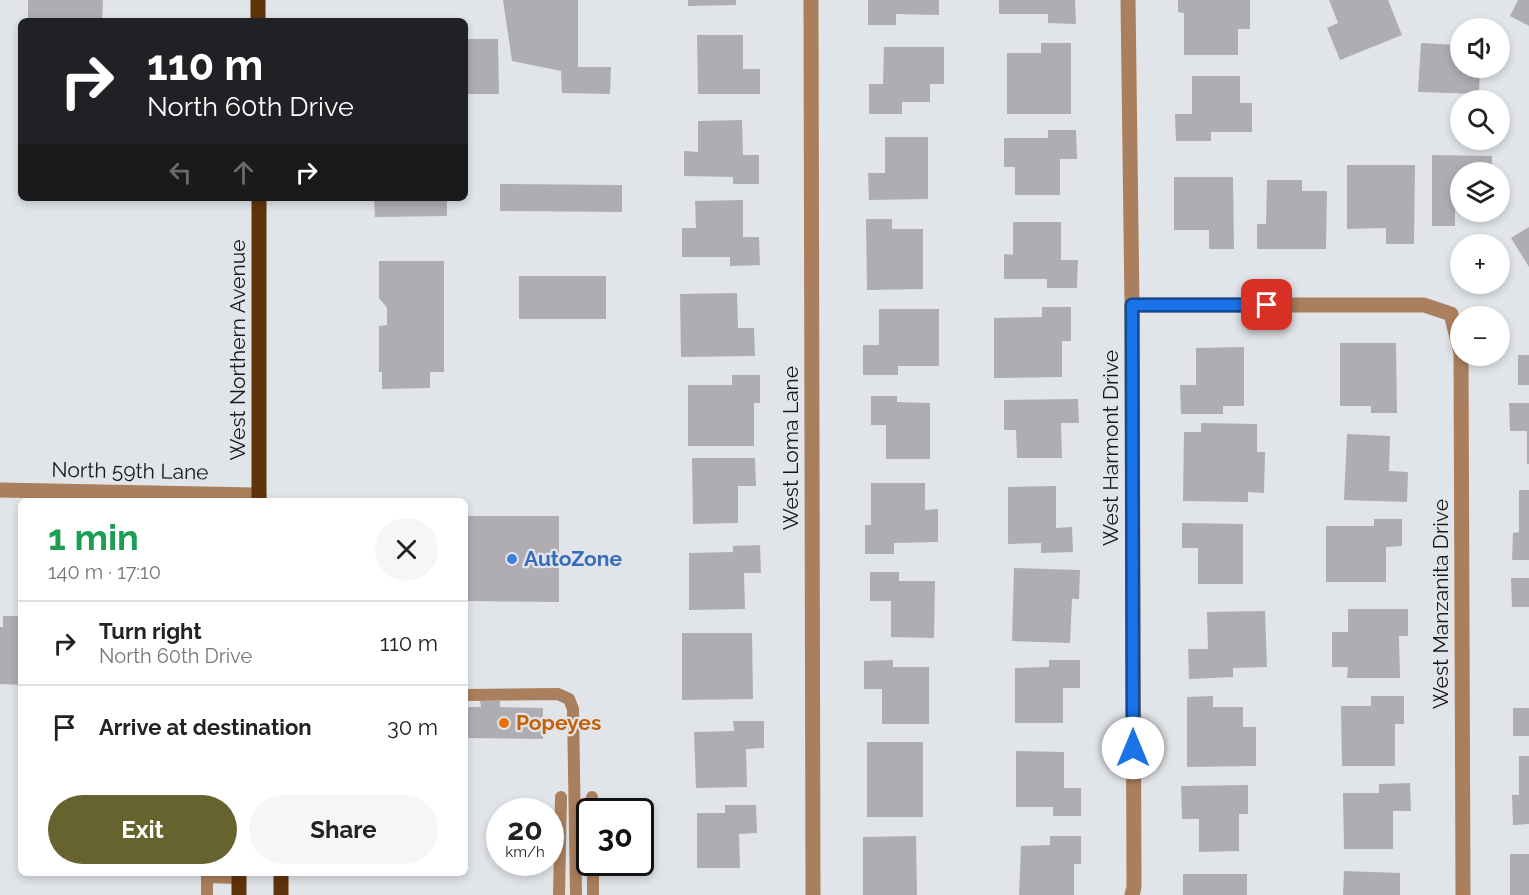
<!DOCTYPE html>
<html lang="en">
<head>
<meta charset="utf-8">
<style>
  :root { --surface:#fff; --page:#f6f6f6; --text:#222; --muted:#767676; --line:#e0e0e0; --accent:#66632f }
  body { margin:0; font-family:Raleway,sans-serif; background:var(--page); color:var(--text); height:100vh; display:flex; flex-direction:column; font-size:22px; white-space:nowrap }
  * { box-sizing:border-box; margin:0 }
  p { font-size:20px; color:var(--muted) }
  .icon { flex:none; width:33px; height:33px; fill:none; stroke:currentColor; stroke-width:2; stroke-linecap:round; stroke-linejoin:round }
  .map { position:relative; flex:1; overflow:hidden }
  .panel { position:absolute; left:18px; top:498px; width:450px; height:378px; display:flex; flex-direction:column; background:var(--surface); border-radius:9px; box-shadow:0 3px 9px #0003 }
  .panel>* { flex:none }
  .guide { position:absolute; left:18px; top:18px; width:450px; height:183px; border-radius:9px; box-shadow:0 3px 9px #0003; background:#202124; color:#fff; overflow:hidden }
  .fabs { position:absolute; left:1450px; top:18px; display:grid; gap:12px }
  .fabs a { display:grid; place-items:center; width:60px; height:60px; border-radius:50%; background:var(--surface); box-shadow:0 3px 9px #0003; font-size:30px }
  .speed { position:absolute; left:486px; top:798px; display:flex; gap:12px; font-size:30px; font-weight:700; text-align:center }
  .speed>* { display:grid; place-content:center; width:78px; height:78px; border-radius:50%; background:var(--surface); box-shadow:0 3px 9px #0003; line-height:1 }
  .speed small { font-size:15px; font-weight:400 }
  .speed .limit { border:3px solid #111; border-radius:9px; background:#fff; color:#111 }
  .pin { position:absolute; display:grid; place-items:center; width:51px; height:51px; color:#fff; margin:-26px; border-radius:12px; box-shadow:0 3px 9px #0006 }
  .me { position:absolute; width:66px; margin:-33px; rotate:0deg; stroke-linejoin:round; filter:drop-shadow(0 0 4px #0008) }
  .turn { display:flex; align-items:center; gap:21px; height:126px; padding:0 30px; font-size:27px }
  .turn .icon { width:78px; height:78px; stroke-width:2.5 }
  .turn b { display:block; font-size:42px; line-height:51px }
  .lanes { display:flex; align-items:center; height:57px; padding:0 30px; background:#0003; justify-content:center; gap:30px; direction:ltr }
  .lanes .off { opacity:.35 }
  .round { display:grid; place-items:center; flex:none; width:63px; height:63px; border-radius:32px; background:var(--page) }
  .head { display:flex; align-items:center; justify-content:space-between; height:102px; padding:0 30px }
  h1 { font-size:36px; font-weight:700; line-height:45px; color:#1e9e55 }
  .action { display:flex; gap:12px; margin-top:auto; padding:12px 30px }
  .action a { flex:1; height:69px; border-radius:36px; background:var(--accent); color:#fff; font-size:24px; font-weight:700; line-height:69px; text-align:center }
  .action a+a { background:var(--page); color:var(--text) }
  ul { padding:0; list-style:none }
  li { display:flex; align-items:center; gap:18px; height:84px; padding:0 30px; border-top:2px solid var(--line) }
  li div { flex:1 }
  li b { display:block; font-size:22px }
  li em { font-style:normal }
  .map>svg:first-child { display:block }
</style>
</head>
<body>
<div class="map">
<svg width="1529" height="895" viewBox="0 0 1529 895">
  <rect width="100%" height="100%" fill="#e1e5e9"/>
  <g fill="#afadb2">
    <path d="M28,0H103L102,21H28Z"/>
    <path d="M503,0H578V67H611L610,94L562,93L561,71L512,61Z"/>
    <path d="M688,0H736V5L688,6Z"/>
    <path d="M868,0H939V15L896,14V25H868Z"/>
    <path d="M999,0H1075L1076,24L1048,23V14H999Z"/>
    <path d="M1178,0H1250V29H1238V55H1184V13L1178,12Z"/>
    <path d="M1329,0H1388L1402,35L1340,60L1327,28L1338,23Z"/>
    <path d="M1518,0H1529V26L1510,16Z"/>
    <path d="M1458,29H1461V68H1480L1479,94L1418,92L1421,43L1457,45Z"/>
    <path d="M697,35H743V69H760V94H698Z"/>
    <path d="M465,39H498L499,94H465Z"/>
    <path d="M1041,43H1071V114H1007V53H1041Z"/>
    <path d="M884,47H944V84H930V102H902V114H869V84H883Z"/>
    <path d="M1192,76H1240V103H1252V132H1211V141H1176L1175,114H1192Z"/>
    <path d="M742,120L743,155H759V184H733V177L684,176V151L698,152V121Z"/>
    <path d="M1048,130H1076L1077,159H1060V195H1015V167H1004V138H1048Z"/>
    <path d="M885,137H928V199L869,200L868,173H885Z"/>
    <path d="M1432,155L1492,156V172H1461V210H1455V226H1432Z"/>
    <path d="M1347,165H1415L1414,244H1386V228L1347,229Z"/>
    <path d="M1174,177H1233L1234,249H1209V230H1174Z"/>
    <path d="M1267,180H1302V191H1327L1326,249H1257V224H1266Z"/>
    <path d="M500,184L622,185V212L500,211Z"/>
    <path d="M374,198H447V216L375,217Z"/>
    <path d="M743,200V237H759L760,265L730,266V257H682V228H696L695,201Z"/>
    <path d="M866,219H892V229H923V289L867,290Z"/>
    <path d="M1013,222H1061V260H1078L1077,288H1047V279H1004V254L1013,255Z"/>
    <path d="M1529,227V267L1511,238Z"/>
    <path d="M379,261H444V372H430V388L382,389V372H379V326L387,325V308L379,298Z"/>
    <rect x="519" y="276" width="87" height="43"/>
    <path d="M737,293L738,328H754L755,356L681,357L680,294Z"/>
    <path d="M1042,307H1071V341H1062V377L994,378V318L1042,317Z"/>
    <path d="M879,309H939V366H898V375H863V345H879Z"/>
    <path d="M1340,343H1396L1397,413H1371V406H1340Z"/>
    <path d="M1244,347V406H1223V414H1181L1180,385H1196V348Z"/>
    <rect x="1518" y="355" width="11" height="30"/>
    <path d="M732,375H760V403H754V446H688V385H732Z"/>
    <path d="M871,396H897V402L930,403V459H886V425H871Z"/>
    <path d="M1078,399L1079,423H1061L1062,458H1017L1016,430H1004V400Z"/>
    <path d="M1509,403H1529V464H1527V431H1510Z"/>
    <path d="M1201,423L1257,424V452H1265L1264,493L1248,492V502L1183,501L1184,432H1201Z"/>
    <path d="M1347,434L1390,436L1389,471L1408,472L1407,502L1344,500Z"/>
    <path d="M692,458H755L756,486H738V523L693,524Z"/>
    <path d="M871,483H925V510L938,509V542L894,543V554H865V525H871Z"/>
    <path d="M1056,486V528L1072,527L1073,552L1041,553V543L1008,544V487Z"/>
    <path d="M1519,490H1529V560H1512L1513,533L1519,532Z"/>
    <path d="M465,516H559V602L465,601Z"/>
    <path d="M1374,519H1402V546L1386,547V582H1326V526H1374Z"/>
    <path d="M1182,523L1243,524V584H1198V548H1182Z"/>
    <path d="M760,545L761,573H744L745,609L689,610V553L733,552V546Z"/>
    <path d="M1014,568L1080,570L1079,599H1072L1070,643L1012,641Z"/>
    <path d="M870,572H899V581H935L934,638L891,637V601H870Z"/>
    <path d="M1511,578H1529V607H1512Z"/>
    <path d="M1348,609H1408V636H1399L1400,678H1347L1348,667H1332V632H1348Z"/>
    <path d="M1265,611L1267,667L1233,668V677L1189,679L1188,649H1208L1207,612Z"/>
    <path d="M3,616H21V685L0,684V627H3Z"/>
    <path d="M682,633H752L753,699L682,700Z"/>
    <path d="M893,660V667H929V724H882V689H864V661Z"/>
    <path d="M1049,660H1080V688H1063V723H1015V668L1049,667Z"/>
    <path d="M1213,696V707H1243V727H1256V766L1187,767V697Z"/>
    <path d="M1371,696H1404V724H1395V766H1342L1341,706H1371Z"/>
    <path d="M480,701H500V707L543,708V739L465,738V707H481Z"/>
    <rect x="1513" y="708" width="16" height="28"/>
    <path d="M733,721H764V748L746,749L747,787L696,788L694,732L734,731Z"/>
    <rect x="867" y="742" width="56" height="75"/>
    <path d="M1016,751L1064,752V788H1081V816H1053V807H1016Z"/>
    <path d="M1519,756H1529V824L1513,825L1512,795H1519Z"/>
    <path d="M1410,783L1411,811H1393V849H1344L1343,793H1379V784Z"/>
    <path d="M1248,785V814H1239V851L1199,852V819H1182L1181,786Z"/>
    <path d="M725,805H756L757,833L739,834L740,868H697V813H725Z"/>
    <path d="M916,836L917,895H863V837Z"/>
    <path d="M1050,836H1081V864H1074V895H1019L1021,846L1050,845Z"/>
    <rect x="1510" y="854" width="19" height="41"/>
    <path d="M1344,871L1400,873V895H1343Z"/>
    <rect x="1183" y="874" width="64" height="21"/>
  </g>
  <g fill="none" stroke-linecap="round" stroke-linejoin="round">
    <g stroke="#aa7f5d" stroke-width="12">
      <path d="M465,695L558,694L569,699L573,709L576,895"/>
      <path d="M592,797V812"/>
      <path d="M593,862V895"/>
      <path d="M207,895V877L239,878"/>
      <path d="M559,895L561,797"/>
    </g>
    <g stroke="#aa7f5d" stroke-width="15">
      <path d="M811,0L813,895"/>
      <path d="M1128,0L1132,305L1134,887L1132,895"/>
      <path d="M1132,305H1424L1451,314L1461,353L1463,895"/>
      <path d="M0,490L259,495"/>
    </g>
    <g stroke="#60340a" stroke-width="15">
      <path d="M258,0V21"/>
      <path d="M259,198V501"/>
      <path d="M239,873V895"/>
      <path d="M281,895V873"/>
    </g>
  </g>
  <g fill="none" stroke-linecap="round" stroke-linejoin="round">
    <defs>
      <path id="route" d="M1133,748L1132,305H1267"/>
    </defs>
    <use href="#route" stroke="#114b97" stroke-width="15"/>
    <use href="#route" stroke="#1a73e8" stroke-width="10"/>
  </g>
  <circle fill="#3f7fe0" stroke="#e1e5e9" stroke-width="2" cx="512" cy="559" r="6"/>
  <circle fill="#e8710a" stroke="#e1e5e9" stroke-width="2" cx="504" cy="723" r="6"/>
  <g text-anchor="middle" stroke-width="4.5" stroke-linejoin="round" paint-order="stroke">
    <g font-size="21" fill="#161819" stroke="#e1e5e9">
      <text transform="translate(238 350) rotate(-90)" y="7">West Northern Avenue</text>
      <text transform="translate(791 448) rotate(-90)" y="7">West Loma Lane</text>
      <text transform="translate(1111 448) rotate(-90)" y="7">West Harmont Drive</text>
      <text transform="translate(130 471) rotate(1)" y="7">North 59th Lane</text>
      <text transform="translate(1441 604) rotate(-90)" y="7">West Manzanita Drive</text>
    </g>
    <g font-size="21" font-weight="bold" fill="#366cbe" stroke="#e1e5e9" text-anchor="start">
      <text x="524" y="566">AutoZone</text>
    </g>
    <g font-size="21" font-weight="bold" fill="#c56008" stroke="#e1e5e9" text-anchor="start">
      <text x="516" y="730">Popeyes</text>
    </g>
  </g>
</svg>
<div class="fabs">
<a><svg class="icon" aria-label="sound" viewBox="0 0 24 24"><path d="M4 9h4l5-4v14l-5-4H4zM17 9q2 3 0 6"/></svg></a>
<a><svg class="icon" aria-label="search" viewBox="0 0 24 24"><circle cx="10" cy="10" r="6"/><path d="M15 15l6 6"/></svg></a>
<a><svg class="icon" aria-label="layers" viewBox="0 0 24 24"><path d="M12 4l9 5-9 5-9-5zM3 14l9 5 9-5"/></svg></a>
<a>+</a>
<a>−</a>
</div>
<div class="speed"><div>20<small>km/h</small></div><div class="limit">30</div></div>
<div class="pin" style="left:1267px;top:305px;background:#d93025"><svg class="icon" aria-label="arrive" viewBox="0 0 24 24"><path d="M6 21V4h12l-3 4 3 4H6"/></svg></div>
<svg class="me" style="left:1133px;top:748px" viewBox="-20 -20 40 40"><circle r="19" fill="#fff"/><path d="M0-13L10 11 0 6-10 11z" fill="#1a73e8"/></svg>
<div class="guide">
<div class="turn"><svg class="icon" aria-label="right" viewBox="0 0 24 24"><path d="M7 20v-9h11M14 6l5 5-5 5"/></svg><div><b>110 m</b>North 60th Drive</div></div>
<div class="lanes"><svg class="icon off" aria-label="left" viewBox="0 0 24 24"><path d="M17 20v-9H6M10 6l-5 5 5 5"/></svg><svg class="icon off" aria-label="ahead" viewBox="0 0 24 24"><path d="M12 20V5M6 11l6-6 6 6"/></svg><svg class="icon" aria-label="right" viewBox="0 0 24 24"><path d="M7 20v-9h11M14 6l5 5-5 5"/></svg></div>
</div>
<section class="panel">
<div class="head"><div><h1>1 min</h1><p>140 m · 17:10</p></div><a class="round"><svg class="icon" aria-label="close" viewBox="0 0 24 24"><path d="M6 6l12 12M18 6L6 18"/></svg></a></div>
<ul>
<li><svg class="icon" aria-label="right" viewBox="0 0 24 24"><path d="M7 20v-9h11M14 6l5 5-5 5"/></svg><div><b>Turn right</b><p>North 60th Drive</p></div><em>110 m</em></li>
<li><svg class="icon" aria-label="arrive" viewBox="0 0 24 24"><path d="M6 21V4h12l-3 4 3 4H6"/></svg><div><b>Arrive at destination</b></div><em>30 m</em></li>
</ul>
<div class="action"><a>Exit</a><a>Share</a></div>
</section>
</div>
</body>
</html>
